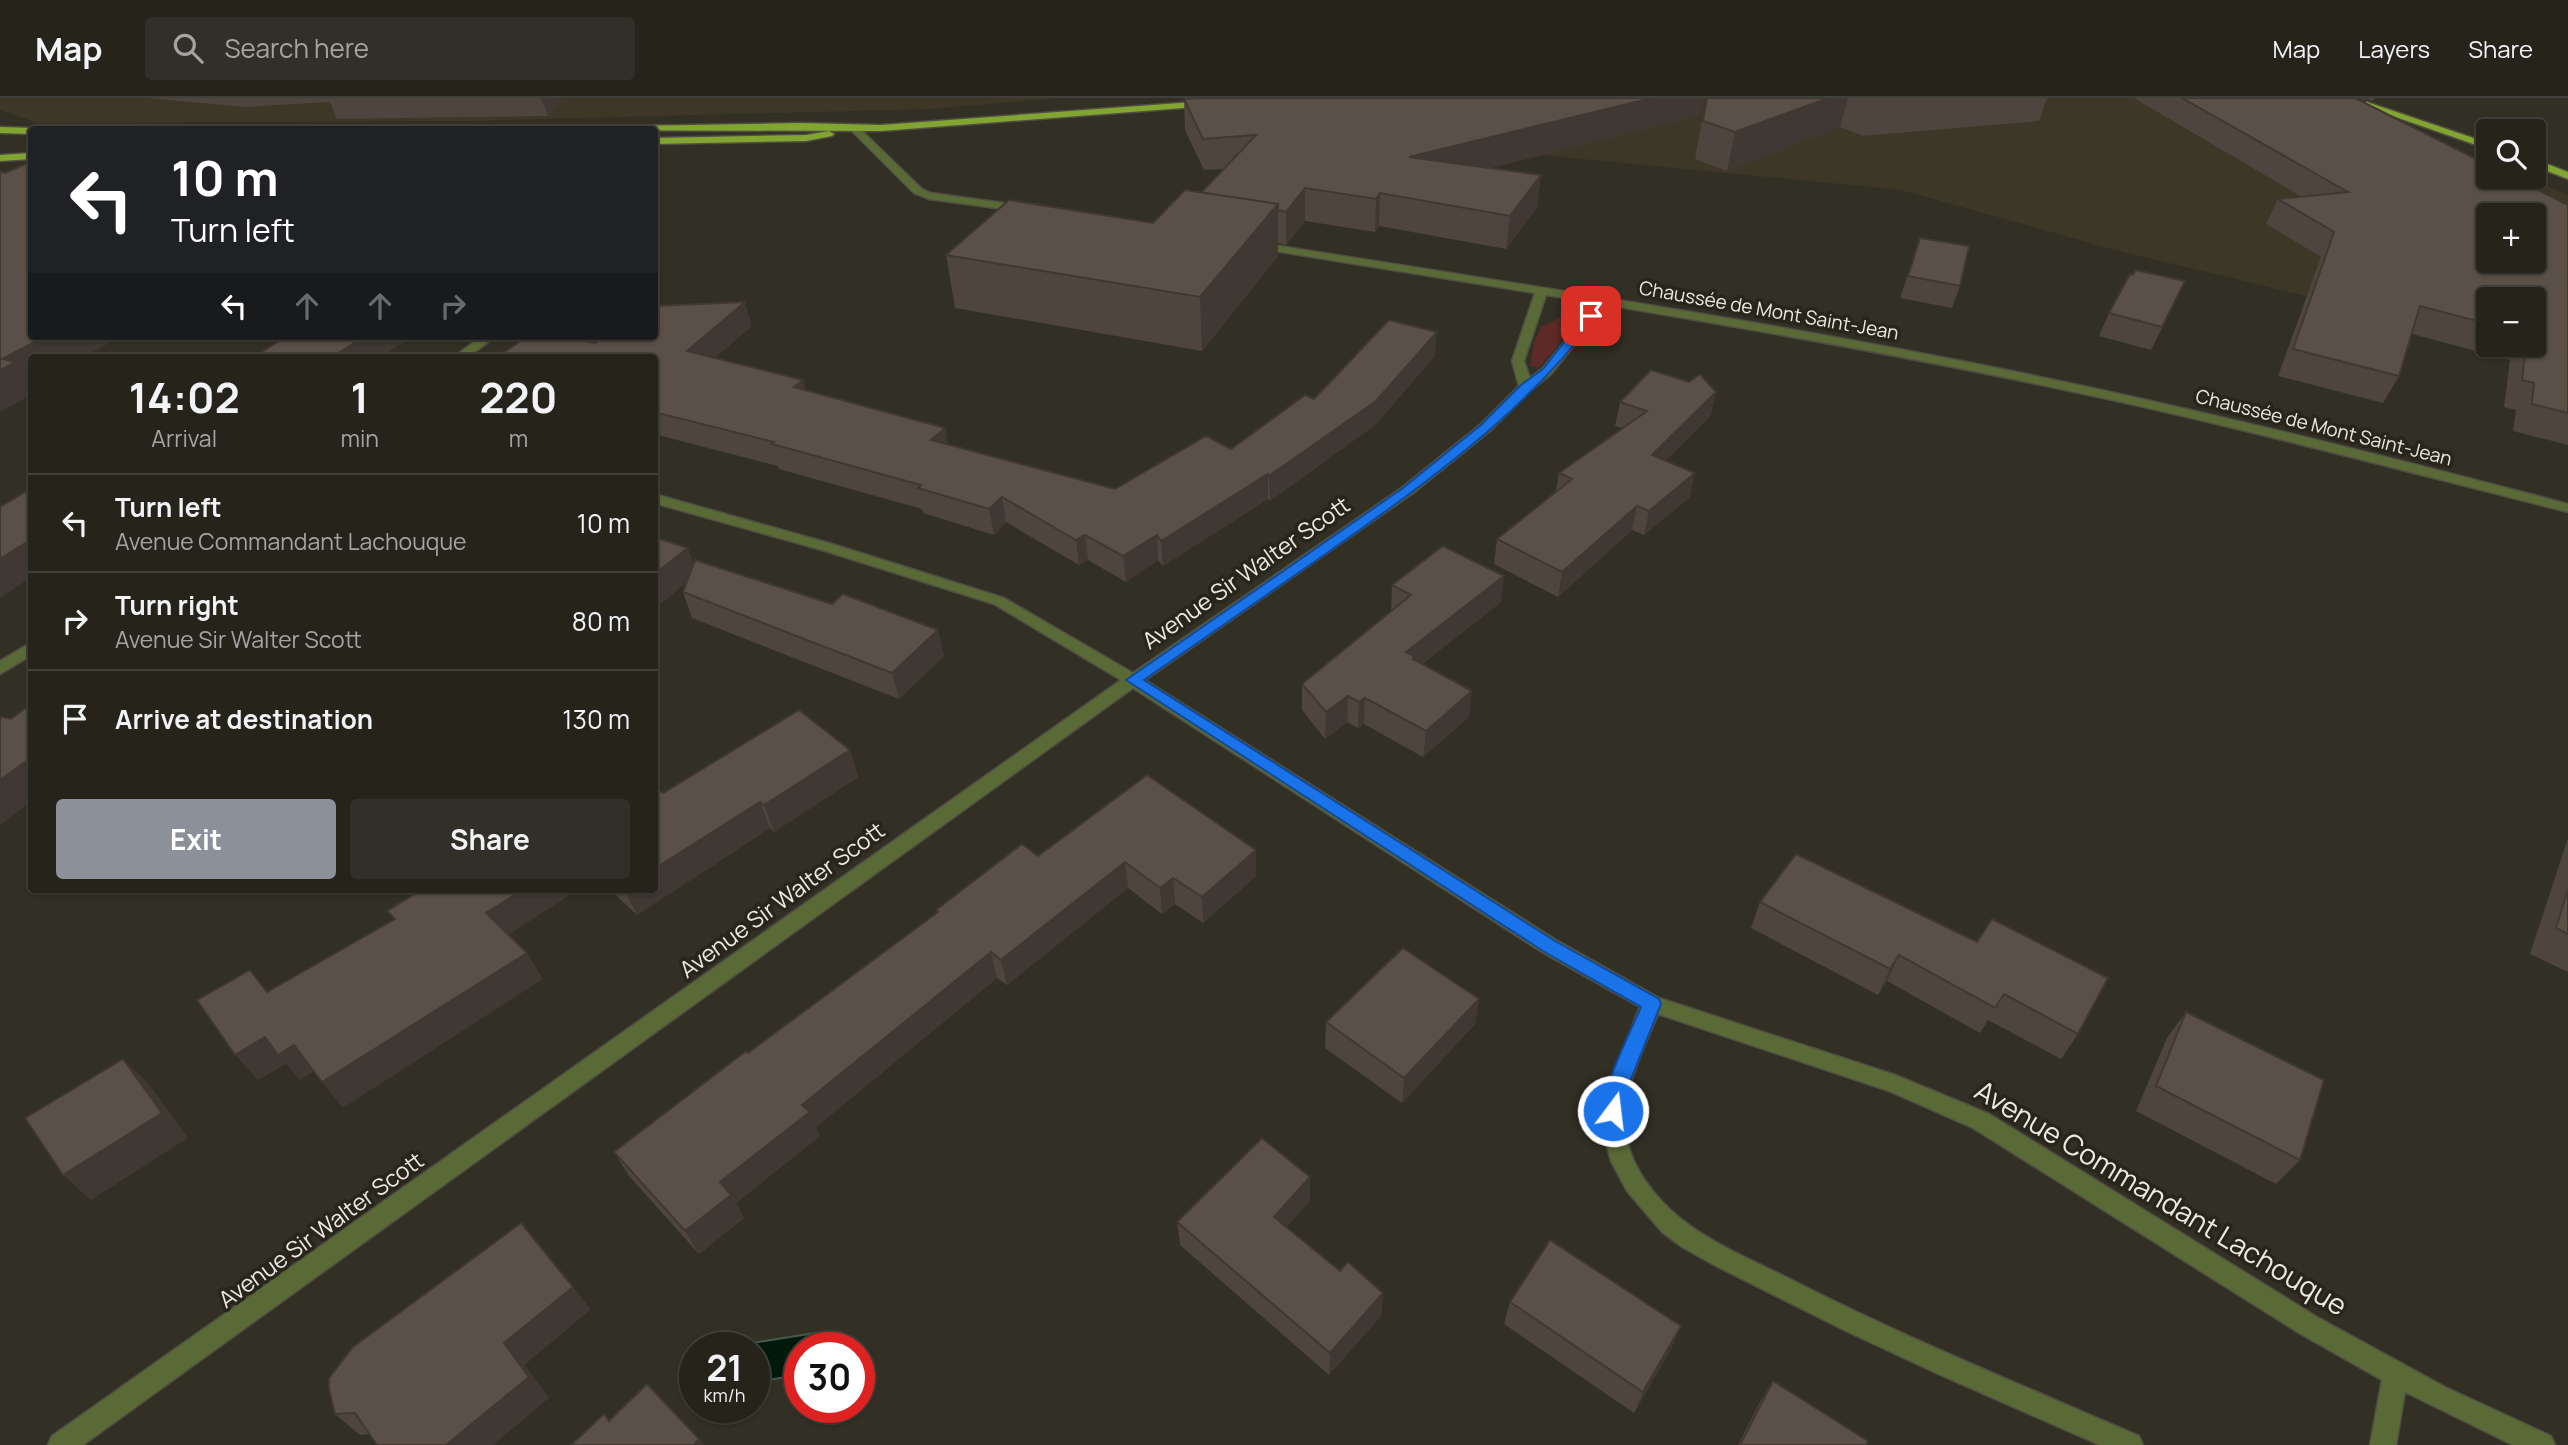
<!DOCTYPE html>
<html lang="en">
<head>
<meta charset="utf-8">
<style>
  :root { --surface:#26231b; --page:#322f28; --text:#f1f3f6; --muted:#a4a4a3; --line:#42403a; --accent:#8c9099 }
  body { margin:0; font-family:Manrope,sans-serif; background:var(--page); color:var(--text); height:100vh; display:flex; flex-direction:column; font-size:26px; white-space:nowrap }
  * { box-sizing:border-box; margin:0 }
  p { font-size:23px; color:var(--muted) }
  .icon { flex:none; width:38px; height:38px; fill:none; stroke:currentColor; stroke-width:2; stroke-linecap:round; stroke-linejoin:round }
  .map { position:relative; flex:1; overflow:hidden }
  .drawer { position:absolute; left:28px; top:256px; width:630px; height:539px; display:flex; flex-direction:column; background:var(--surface); border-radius:7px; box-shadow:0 2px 5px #0004,0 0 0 2px var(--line) }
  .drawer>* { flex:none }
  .hud { position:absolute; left:28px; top:28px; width:630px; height:214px; border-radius:7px; box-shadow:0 2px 5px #0004,0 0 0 2px var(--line); background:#202124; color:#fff; overflow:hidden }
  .buttons { position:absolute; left:2476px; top:21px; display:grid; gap:14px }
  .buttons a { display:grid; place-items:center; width:70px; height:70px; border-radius:7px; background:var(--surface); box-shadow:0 2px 5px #0004,0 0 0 2px var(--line); font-size:35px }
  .speed { position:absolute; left:679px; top:1234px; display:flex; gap:14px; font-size:35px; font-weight:700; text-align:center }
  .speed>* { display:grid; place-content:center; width:91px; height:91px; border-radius:50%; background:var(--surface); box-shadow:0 2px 5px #0004,0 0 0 2px var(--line); line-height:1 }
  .speed small { font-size:18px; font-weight:400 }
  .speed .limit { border:10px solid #d22; background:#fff; color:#111 }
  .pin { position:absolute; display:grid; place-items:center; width:60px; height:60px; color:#fff; margin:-30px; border-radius:14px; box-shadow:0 4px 10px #0006 }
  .me { position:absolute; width:77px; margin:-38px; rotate:15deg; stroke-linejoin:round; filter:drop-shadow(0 0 5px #0008) }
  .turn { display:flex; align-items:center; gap:24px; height:147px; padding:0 28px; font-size:32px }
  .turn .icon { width:91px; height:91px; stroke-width:2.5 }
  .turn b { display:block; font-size:49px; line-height:60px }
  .lanes { display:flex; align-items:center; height:66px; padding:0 28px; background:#0003; justify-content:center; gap:35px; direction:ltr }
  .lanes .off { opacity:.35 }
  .eta { display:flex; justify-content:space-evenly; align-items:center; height:119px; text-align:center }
  .eta b { font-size:42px; font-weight:700; line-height:49px }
  .button { display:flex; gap:14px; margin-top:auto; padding:14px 28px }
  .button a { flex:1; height:80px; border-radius:7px; background:var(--accent); color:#fff; font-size:28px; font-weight:700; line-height:80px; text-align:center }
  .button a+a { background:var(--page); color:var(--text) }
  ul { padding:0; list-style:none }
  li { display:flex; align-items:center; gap:21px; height:98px; padding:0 28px; border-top:2px solid var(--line) }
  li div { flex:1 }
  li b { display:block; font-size:26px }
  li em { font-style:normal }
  header { display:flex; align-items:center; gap:42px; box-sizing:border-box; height:98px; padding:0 35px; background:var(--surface); border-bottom:2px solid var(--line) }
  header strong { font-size:33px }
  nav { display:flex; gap:38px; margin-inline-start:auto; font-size:24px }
  .search { width:490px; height:63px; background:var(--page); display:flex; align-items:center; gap:18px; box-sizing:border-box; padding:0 24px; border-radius:7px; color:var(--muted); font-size:26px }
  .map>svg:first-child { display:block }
</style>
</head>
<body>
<header>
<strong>Map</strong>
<div class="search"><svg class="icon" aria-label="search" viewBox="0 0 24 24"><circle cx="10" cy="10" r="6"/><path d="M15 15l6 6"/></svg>Search here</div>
<nav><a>Map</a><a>Layers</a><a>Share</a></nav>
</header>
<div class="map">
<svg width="2568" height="1347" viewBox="0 0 2568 1347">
  <rect width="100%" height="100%" fill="#322f24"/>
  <g fill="#3c3726" fill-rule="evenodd">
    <path d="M0,0H1063L928,11L473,23L38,25L0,12Z"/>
    <path d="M1236,0H2284L2461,53L2488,64V79H2524L2568,97V262L2534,247V201H2488V242L2111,151L1901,92L1373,41ZM2488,117H2534V163H2488Z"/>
  </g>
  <path fill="#5e2a28" d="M1562,219C1569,241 1552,254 1539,269L1530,268L1534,244L1541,229Z"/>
  <path fill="#00190b" stroke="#47574c" stroke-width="2" d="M822,1234L821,1249L800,1250V1277L754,1284V1250L726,1249Z"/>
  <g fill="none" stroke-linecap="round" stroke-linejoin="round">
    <defs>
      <g id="minor">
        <path d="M851,28H857L922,91L931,95L1026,108L1031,111L1026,114L929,101L914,95L851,32Z"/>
        <path d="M1254,144C1514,185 1773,224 2031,277C2211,314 2390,359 2568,406V414C2440,382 2312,348 2183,318C1993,274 1800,239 1607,207L1551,276L1531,292L1491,332L1413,395L1145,582L1556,842L1659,900L1895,977L1989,1016L2317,1219L2445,1289L2551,1338L2555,1347H2513L2405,1294L2396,1347H2370L2382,1282L2299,1235L1973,1030L1889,993L1658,916C1640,959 1614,1005 1630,1053C1640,1082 1664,1109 1689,1127C1721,1150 1760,1166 1796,1184C1908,1241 2024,1288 2139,1338L2143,1347H2100L1936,1275L1844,1232L1718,1169L1682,1149L1662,1134L1627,1093L1611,1063L1604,1037L1603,1020L1609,987L1640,909L1542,854L1133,590L83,1347H48L52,1338L1121,582L994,506L822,452L654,405V396L832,446L1004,500L1133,575L1403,389L1481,326L1519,288L1512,263L1535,195L1250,149L1248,147ZM1546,197L1596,205L1543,270L1530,280L1524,263Z"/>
        <path d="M482,238H496L468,259H454Z"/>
        <path d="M32,544V557L0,576V563Z"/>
      </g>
      <g id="major">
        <path d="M2341,0H2355L2488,45V51Z"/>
        <path d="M1207,3L1212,6L1210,8L881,33L567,32L571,29L800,25L881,27Z"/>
        <path d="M0,29L32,30L36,32H32V36L0,35Z"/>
        <path d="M829,33L834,36L832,38L806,43L654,46V40L806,37Z"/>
        <path d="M32,55V61L0,63V57Z"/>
        <path d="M2534,61L2568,74V81L2534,68Z"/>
      </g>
    </defs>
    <use href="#minor" stroke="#504d43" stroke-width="3"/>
    <use href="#major" stroke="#504d43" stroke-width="3"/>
    <use href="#minor" fill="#596a37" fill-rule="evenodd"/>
    <use href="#major" fill="#82a430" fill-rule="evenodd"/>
  </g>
  <g fill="#4e453e" fill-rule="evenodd">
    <path d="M147,0H563L548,18L337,21L330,4L245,9Z"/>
    <path d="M1200,0H1704L1700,17L1490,70L1541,77L1537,109L1506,151L1379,128L1375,134L1305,123L1286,147L1278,145V158L1202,253L955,210L946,157L1153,125L1201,95L1224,71L1204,72L1185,32L1184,1Z"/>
    <path d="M1706,0H2047L2039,23L1863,38L1840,29L1727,73L1695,61Z"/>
    <path d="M2134,0H2376L2372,3L2367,1L2365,5L2568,107V347L2513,333L2516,312L2504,309L2510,262L2412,236L2399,278L2383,305L2278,278L2321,159L2266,126L2278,101L2302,99ZM2488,201H2534V247H2488Z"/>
    <path d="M1920,140L1960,188L1952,210L1900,200Z"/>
    <path d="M2175,205L2151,252L2099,238L2109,215Z"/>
    <path d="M752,228L714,260L803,282L805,292L945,330L948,347L1115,391L1231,351L1314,301L1435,258L1375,327L1270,403L1268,401L1163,468L1158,462L1126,484L1088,462L1079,467L1006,424L994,437L923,415L922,411L779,371L778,368L654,336V259L595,245Z"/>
    <path d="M1620,304L1711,317L1665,363L1690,399L1644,437L1632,432L1558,499L1494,466L1497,441L1556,393L1559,375L1623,330L1615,328Z"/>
    <path d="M654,439L693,466L832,506L938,532L944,558L899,601L692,520L683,494L686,484L659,507L654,505Z"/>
    <path d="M1392,487L1501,504L1422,566L1469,619L1423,659L1364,626L1358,630L1347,624L1325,641L1302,612V586L1391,514Z"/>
    <path d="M850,652L858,679L774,734L770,730L637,817L609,791H654L663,695Z"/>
    <path d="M1147,677L1256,778L1203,825L1175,806L1162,816L1128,790L1007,887L997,880L816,1029L820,1038L736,1105L744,1120L699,1156L629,1078L614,1054L937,815L936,812L1038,758Z"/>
    <path d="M2568,740V874L2530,856Z"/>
    <path d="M1796,756L2078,936L2061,961L1988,922L1980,935L1887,883L1878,897L1751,830L1760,804Z"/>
    <path d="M1479,901L1475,926L1402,1005L1325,950L1326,924Z"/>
    <path d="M2186,914L2300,1062L2276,1086L2136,1013L2167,940Z"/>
    <path d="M1310,1103L1286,1129L1340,1173L1383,1195L1381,1218L1329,1277L1180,1147L1177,1124Z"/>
    <path d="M1510,1204L1681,1228L1671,1251L1634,1315L1504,1226Z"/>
    <path d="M591,1211L524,1267L549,1300L370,1336L360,1337L335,1316Z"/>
    <path d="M1773,1283L1866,1347H1738L1760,1304Z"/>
  </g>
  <g fill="#403832">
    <path d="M541,0H563L548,18Z"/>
    <path d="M1652,0H1704L1700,17L1407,91L1409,59Z"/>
    <path d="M1828,0H1848L1840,29L1727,73L1735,34Z"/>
    <path d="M2359,0H2368L2363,10L2357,1Z"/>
    <path d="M1541,77L1537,109L1506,151L1510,118Z"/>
    <path d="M1305,90V123L1286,147V114Z"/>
    <path d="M1380,95L1379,128L1375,134L1376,101Z"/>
    <path d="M1278,106V158L1202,253L1200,199Z"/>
    <path d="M2185,183L2175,205L2151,252L2162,229Z"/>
    <path d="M745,204L752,228L694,277L687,253Z"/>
    <path d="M1437,234L1435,258L1375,327L1270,403L1269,378Z"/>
    <path d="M46,238H122L83,259H32V297L0,314V272L2,261Z"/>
    <path d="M365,238H413L381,259H332Z"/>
    <path d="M803,282L809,307L794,289Z"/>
    <path d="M1716,294L1711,317L1647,381L1652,357Z"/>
    <path d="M945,330L950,355L931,342Z"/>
    <path d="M1695,375L1690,399L1644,437L1649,413Z"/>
    <path d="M1268,376V401L1163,468L1161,443Z"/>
    <path d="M1002,399L1006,424L994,437L989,411Z"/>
    <path d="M1637,408L1632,432L1558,499L1562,474Z"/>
    <path d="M1085,437L1088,462L1079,467L1076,442Z"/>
    <path d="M1157,437L1158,462L1126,484L1123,458Z"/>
    <path d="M32,441V479L0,500V461Z"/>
    <path d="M688,450L697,476L659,507L654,496V476Z"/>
    <path d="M1504,478L1501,504L1414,572L1406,554Z"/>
    <path d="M938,532L944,558L899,601L892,575Z"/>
    <path d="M1472,593L1469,619L1423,659L1426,633Z"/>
    <path d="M1348,598L1347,624L1325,641L1326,614Z"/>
    <path d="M1365,600L1364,626L1358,630L1359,604Z"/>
    <path d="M850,652L858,679L774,734L764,707Z"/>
    <path d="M32,659V703L0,727V682Z"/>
    <path d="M760,704L770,730L637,817L624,791H654V771Z"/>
    <path d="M1256,752V778L1203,825L1202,799Z"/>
    <path d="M1125,764L1128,790L1007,887L1001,862Z"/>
    <path d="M1173,780L1175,806L1162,816L1160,790Z"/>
    <path d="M524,791H579L502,841L486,815Z"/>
    <path d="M991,854L997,880L816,1029L820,1038L736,1105L744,1120L699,1156L685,1133L720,1084L802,1007Z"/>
    <path d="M527,855L543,881L343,1010L322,984Z"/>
    <path d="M1899,857L1887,883L1878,897L1890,871Z"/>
    <path d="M1479,901L1475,926L1402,1005L1404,980Z"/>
    <path d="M265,939L294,947L316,972L300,982L286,966L258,982L235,957Z"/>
    <path d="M123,961L149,986L188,1040L91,1102L63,1077Z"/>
    <path d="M1310,1079V1103L1274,1142V1119Z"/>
    <path d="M573,1189L591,1211L524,1267L549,1300L493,1347H446L504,1245Z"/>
    <path d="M1383,1195L1381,1218L1329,1277L1330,1255Z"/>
    <path d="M1681,1228L1671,1251L1634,1315L1643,1294Z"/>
    <path d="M699,1341L704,1347H694Z"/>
  </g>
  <g fill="#5b5048" stroke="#403832" stroke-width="2" fill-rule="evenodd">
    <path d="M1200,0H1652L1409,59L1541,77L1510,118L1380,95L1376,101L1305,90L1286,114L1278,112V106L1201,95L1256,37L1203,41L1184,1Z"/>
    <path d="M1707,0H1828L1735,34L1703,23Z"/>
    <path d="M2182,0H2359L2357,1L2488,67V79H2512L2568,107V315L2532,306L2534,285L2522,282L2526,247H2534V201H2488V226L2420,208L2399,278L2293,251L2334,134L2278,101L2348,94ZM2488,117H2534V163H2488Z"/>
    <path d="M32,63V238H46L2,261L16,264L0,272V74L5,75Z"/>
    <path d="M1185,92L1278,106L1200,199L946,157L1009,102L1153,125Z"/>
    <path d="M1920,140L1969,148L1960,188L1908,178Z"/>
    <path d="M2136,172L2185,183L2162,229L2109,215L2130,176L2133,177Z"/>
    <path d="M745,204L687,253L803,282L794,289L945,330L931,342L1115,391L1206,338L1231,351L1305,297L1314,301L1389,222L1437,234L1376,303L1269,378L1268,376L1161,443L1157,437L1123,458L1085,437L1076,442L1002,399L989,411L918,390L921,387L772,346L774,344L654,314V259H497L528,238H563L595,245L604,238H654V208Z"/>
    <path d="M287,238H365L332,259H254Z"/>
    <path d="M1651,272L1689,284L1700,276L1716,294L1652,357L1695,375L1649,413L1637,408L1562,474L1497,441L1572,381L1559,375L1647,313L1620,304Z"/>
    <path d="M32,390V441L0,461V409Z"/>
    <path d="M654,439L688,450L654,476Z"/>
    <path d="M1443,448L1504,478L1406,554L1415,559L1413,561L1472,593L1426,633L1365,600L1359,604L1348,598L1326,614L1302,586L1411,497L1392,487Z"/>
    <path d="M695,462L832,506L843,496L938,532L892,575L683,494Z"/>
    <path d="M32,605V659L0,682V620L2,619L11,621Z"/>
    <path d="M799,612L850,652L764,707L760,704L654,771V694L659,692L663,695Z"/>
    <path d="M1147,677L1256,752L1202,799L1173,780L1160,790L1125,764L1001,862L991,854L802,1007L810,1014L720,1084L731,1097L685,1133L614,1054L746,953L748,955L938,814L936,812L1022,746L1038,758Z"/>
    <path d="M1796,756L1977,844L1992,821L2108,880L2078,936L2004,896L1995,910L1899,857L1890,871L1760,804Z"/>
    <path d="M423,791H524L486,815L527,855L322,984L294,947L278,957L265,939L235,957L197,902L250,872L267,894L395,821L387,813Z"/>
    <path d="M2568,791V836L2556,830Z"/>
    <path d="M1403,850L1479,901L1404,980L1326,924Z"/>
    <path d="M2186,914L2324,982L2300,1062L2156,988Z"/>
    <path d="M123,961L162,1015L63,1077L25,1020Z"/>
    <path d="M1262,1040L1310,1079L1274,1119L1340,1173L1348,1164L1383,1195L1330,1255L1177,1124Z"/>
    <path d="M521,1125L573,1189L504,1245L529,1279L446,1347H377L355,1315L335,1316L329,1291V1280L353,1249Z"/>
    <path d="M1550,1142L1681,1228L1643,1294L1510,1204Z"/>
    <path d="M1773,1283L1868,1343L1866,1347H1740Z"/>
    <path d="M647,1286L699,1341L694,1347H571L604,1316L609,1323Z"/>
  </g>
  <path fill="#1a73e8" stroke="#114b97" stroke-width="2" d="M1587,215L1597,218C1525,315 1425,386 1327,455C1266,497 1205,540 1144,582L1555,843L1659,901L1661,906L1629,986L1620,1019L1613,1022L1606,1019C1596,999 1632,931 1641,909L1543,853L1126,582L1403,390L1481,327L1521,287L1543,271Z"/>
  <g text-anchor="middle" stroke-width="7" stroke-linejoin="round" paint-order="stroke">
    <g font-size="19" fill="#ece9e3" stroke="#28251b">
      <text transform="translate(1769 212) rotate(10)" y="7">Chaussée de Mont Saint-Jean</text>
      <text transform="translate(2324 329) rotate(14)" y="7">Chaussée de Mont Saint-Jean</text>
    </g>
    <g font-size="23" fill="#ece9e3" stroke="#28251b">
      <text transform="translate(1246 475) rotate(-35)" y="8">Avenue Sir Walter Scott</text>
      <text transform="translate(782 802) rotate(-36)" y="8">Avenue Sir Walter Scott</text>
      <text transform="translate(321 1132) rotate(-36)" y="8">Avenue Sir Walter Scott</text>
    </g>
    <g font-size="28" fill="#ece9e3" stroke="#28251b">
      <text transform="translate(2161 1100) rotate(31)" y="10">Avenue Commandant Lachouque</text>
    </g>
  </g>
</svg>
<div class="buttons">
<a><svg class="icon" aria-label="search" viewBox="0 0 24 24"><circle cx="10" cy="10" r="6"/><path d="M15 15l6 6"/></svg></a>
<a>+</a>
<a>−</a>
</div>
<div class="speed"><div>21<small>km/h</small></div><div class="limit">30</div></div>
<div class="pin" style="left:1591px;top:218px;background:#d93025"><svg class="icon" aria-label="arrive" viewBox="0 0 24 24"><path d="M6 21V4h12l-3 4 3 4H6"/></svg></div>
<svg class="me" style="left:1613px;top:1013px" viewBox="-20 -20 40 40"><circle r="17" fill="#1a73e8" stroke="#fff" stroke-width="3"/><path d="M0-11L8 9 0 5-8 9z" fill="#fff"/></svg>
<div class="hud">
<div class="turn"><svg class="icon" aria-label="left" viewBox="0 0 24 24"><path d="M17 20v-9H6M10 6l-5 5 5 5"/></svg><div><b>10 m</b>Turn left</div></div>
<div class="lanes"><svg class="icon" aria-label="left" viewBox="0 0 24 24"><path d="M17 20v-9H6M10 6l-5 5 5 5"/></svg><svg class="icon off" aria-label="ahead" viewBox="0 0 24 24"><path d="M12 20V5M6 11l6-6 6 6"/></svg><svg class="icon off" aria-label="ahead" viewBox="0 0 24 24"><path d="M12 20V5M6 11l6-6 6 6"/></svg><svg class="icon off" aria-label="right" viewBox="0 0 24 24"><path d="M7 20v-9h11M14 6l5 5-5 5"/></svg></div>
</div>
<section class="drawer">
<div class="eta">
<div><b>14:02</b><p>Arrival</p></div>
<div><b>1</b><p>min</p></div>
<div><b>220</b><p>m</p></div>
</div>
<ul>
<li><svg class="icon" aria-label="left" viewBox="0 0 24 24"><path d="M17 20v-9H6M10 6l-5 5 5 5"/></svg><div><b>Turn left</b><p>Avenue Commandant Lachouque</p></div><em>10 m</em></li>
<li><svg class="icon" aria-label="right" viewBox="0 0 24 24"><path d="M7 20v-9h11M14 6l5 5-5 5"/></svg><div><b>Turn right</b><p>Avenue Sir Walter Scott</p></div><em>80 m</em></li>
<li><svg class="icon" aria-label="arrive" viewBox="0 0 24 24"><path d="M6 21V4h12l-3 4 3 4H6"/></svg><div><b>Arrive at destination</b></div><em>130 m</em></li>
</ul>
<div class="button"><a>Exit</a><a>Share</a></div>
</section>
</div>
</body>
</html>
